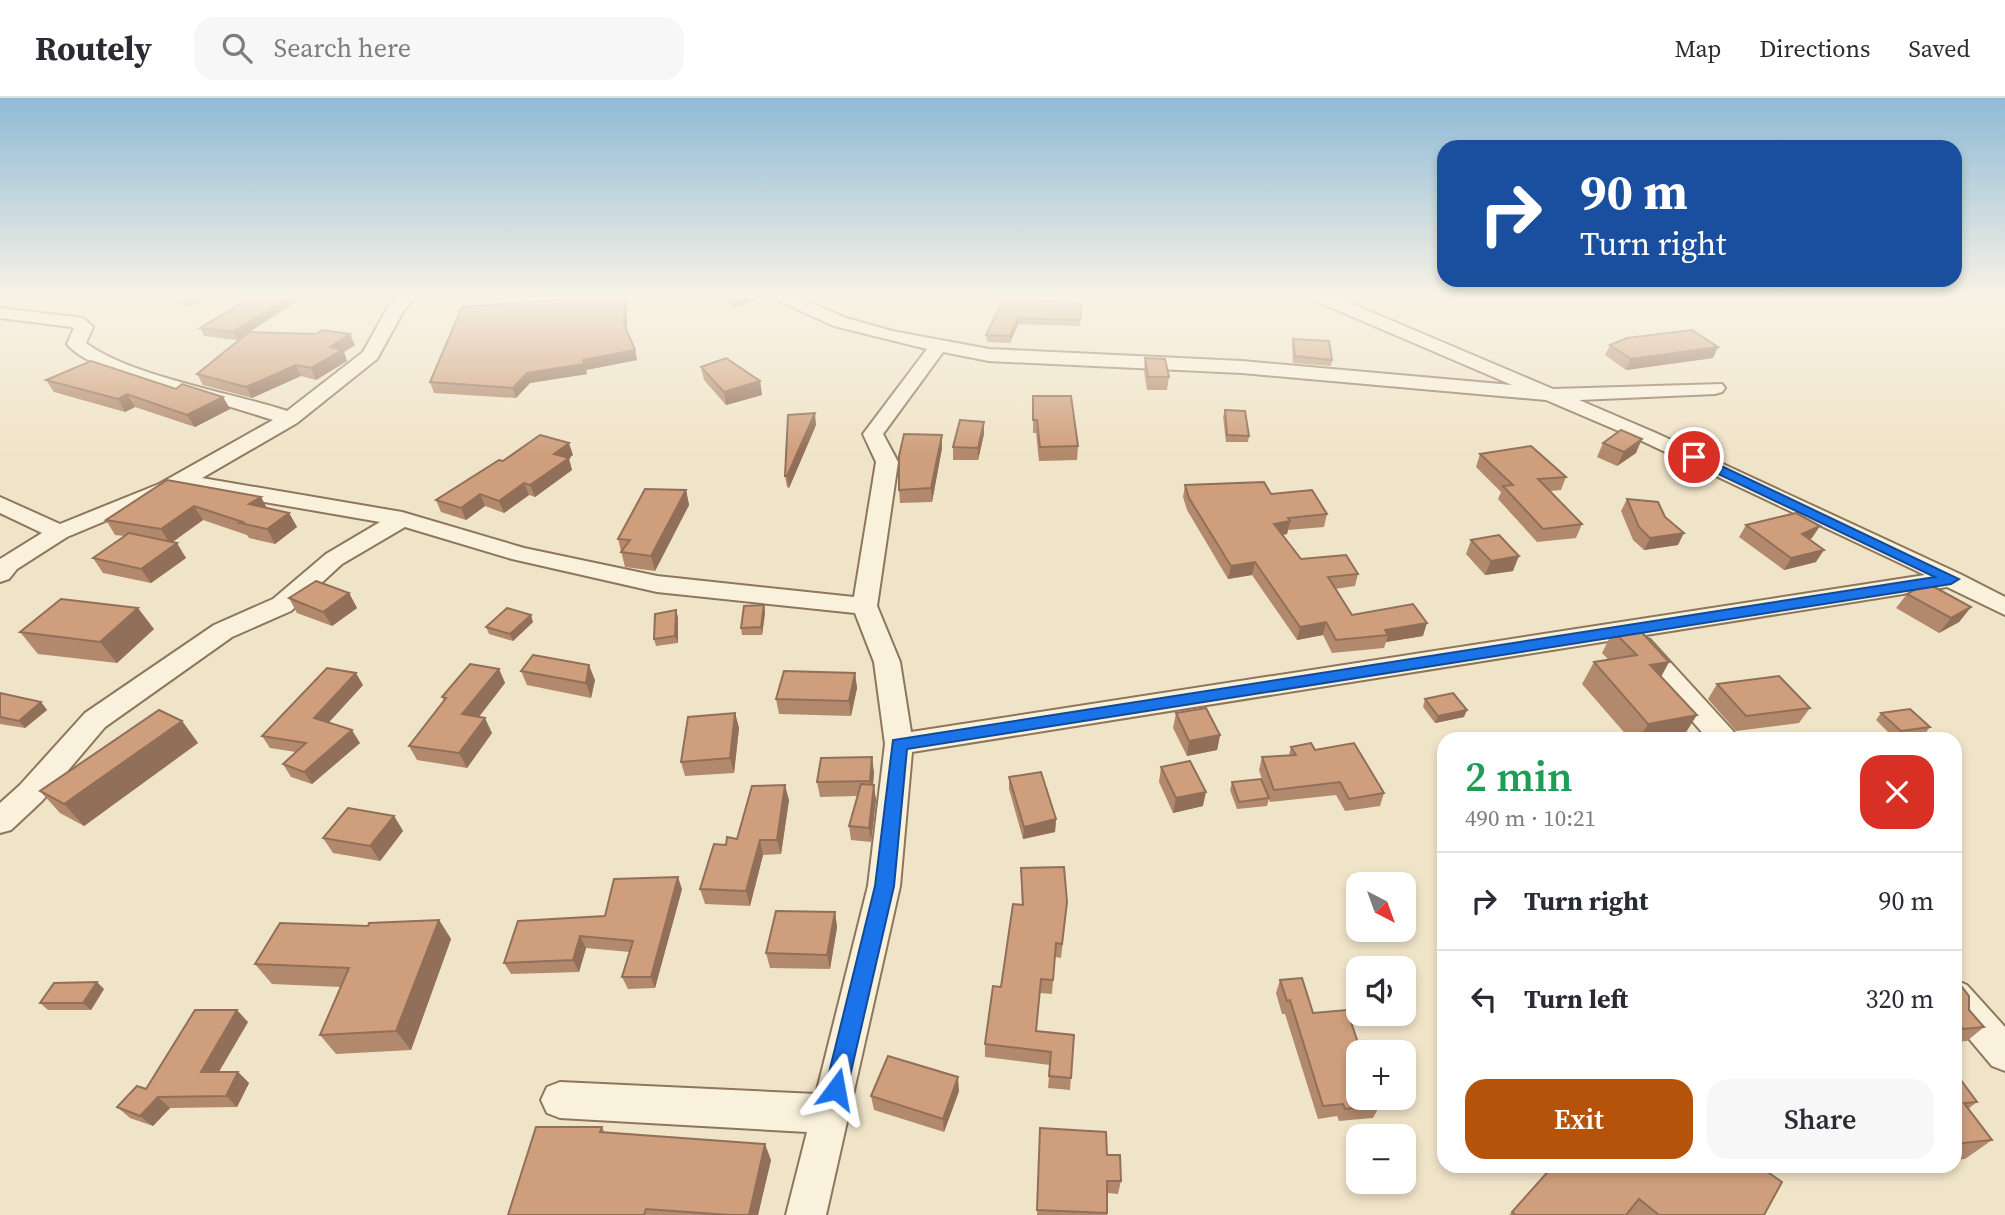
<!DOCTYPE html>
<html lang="en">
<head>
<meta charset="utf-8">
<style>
  :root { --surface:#fff; --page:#f7f7f7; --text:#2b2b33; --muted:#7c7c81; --line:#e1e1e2; --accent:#b45309 }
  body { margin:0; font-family:"Source Serif 4",serif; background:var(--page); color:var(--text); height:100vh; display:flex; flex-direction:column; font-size:26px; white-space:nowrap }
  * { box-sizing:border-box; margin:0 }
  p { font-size:23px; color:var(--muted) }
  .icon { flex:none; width:38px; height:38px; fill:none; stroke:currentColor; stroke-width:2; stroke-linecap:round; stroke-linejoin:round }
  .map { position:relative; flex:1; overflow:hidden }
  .sheet { position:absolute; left:1437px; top:634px; width:525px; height:441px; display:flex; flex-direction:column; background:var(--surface); border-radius:21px; box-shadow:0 4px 10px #0003 }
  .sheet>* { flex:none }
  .top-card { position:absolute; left:1437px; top:42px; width:525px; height:147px; border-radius:21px; box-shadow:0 4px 10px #0003; background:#1a4fa0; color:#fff; overflow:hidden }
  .needle { width:46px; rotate:139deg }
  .tools { position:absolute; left:1346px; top:774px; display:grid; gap:14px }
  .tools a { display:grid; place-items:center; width:70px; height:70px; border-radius:14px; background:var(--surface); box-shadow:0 4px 10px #0003; font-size:35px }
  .pin { position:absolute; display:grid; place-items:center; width:60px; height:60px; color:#fff; margin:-30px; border:4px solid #fff; border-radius:50%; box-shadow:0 2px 7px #0007 }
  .me { position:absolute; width:77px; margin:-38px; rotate:13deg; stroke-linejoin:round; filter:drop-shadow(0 0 5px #0008) }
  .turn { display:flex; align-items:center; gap:24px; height:147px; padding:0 28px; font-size:32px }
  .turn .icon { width:91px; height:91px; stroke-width:2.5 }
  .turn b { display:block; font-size:49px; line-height:60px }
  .round { display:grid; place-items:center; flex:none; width:74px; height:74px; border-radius:21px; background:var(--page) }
  .overview { display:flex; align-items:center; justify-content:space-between; height:119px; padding:0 28px }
  h1 { font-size:42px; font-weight:600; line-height:52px; color:#1e9e55 }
  .button { display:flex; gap:14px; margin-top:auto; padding:14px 28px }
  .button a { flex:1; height:80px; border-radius:21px; background:var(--accent); color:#fff; font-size:28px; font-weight:600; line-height:80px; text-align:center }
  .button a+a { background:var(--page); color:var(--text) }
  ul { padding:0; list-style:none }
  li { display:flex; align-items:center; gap:21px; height:98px; padding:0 28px; border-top:2px solid var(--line) }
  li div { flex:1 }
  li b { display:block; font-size:26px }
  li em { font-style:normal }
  header { display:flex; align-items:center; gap:42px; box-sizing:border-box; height:98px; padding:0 35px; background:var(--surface); border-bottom:2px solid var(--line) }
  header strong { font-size:33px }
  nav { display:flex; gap:38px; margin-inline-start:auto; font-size:24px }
  .search { width:490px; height:63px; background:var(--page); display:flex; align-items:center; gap:18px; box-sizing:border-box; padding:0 24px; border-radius:21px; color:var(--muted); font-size:26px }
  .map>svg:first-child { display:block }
</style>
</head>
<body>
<header>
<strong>Routely</strong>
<div class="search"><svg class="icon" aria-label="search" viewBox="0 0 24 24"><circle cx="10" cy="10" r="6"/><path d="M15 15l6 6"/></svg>Search here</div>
<nav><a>Map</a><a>Directions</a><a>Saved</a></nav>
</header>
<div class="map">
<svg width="2005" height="1117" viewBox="0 0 2005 1117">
  <rect width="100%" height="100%" fill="#f0e4c8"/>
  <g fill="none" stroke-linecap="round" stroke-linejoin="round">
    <defs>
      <g id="minor">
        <path d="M399,199H417L404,212L377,261L297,325L202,380L402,414L524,450L657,478L854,499L876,364L863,336L927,251L834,228L779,203L777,199H799L846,220L892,233L989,251L1242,263L1512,287L1316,203L1314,199H1336L1553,291L1722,286L1725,290L1722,294L1715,296L1579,302L1656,335L1960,476L2005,499V517L1947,489L912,654L900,788L826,1117H786L807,1034L560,1020L547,1015L541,1002L547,989L560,984L816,996L868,788L885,646L874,564L855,515L657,494L512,461L405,429L342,466L291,513L232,539L105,629L42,703L11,732L0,735V705L20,687L85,615L214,527L273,501L326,456L380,424L184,390L67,439L17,471L9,481L0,484V461L42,435L0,415V399L60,426L159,386L273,322L105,270C91,263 77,258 67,246L74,230L72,229L0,220V210L83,220L93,229L86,245C132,279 230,294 287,313L363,254L388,209ZM943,254L989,263L1242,275L1546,302L1642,343L1925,477L911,634L900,564L877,508L898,364L883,336Z"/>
        <path d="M1641,539L1650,542L1733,633L1737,640H1707L1632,554L1628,548L1632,542Z"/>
        <path d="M1955,882L1967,887L2005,929V973L1992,968L1955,924Z"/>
      </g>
    </defs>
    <use href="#minor" stroke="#8d765c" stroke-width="4"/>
    <use href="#minor" fill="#faf1dc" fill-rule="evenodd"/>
  </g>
  <g fill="#b2896c">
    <path d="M151,199H208L189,209Z"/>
    <path d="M252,199H360V201L302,200L249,234L355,247L344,254L347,263L316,282L301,278L252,300L203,287L197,276L249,234L237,242L204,238L200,230Z"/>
    <path d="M627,199V232L635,252L637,262L586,272L587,276L530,285L516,300L434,295L430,284Z"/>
    <path d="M716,199H765V200L734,210Z"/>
    <path d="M1004,199L1082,206L1080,228L1018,226L1010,245L987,244L986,237Z"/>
    <path d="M1293,241L1332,262L1331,268L1293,265L1292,247Z"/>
    <path d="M1610,247L1718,249L1713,260L1626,272L1605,257Z"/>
    <path d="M1145,260L1169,279L1167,292H1147L1144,273Z"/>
    <path d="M701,269L760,283L762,297L726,307L704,282Z"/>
    <path d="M46,282L176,291L223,299L230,311L195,329L135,309L125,314L54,294Z"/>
    <path d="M1033,298L1078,348L1077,362L1039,363L1036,335H1033Z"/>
    <path d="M1225,312L1249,338L1248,344H1226L1223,319Z"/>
    <path d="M984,324V336L978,362H953V349Z"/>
    <path d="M816,327L789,390L787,389L785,378Z"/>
    <path d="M1603,345L1636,355L1617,368L1597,359Z"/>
    <path d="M942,350L932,404L900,405L899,392Z"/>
    <path d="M1480,356L1566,379L1561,392L1550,393L1582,426L1576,440L1537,444L1498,401L1501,394L1476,369Z"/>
    <path d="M573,357L568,360L572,372L535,399L529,397L504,415L485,408L466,422L441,414L436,402L503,363Z"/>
    <path d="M167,382L261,399L266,410L289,415L297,429L275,446L249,440L247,437L203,422L172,444L186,460L151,485L103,475L93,460L125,438L115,437L106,422Z"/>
    <path d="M1185,387L1271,396L1327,416L1324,429L1288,432L1287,436L1283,437L1301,461L1358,476L1355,488L1335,491L1352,517L1423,538L1386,544L1384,550L1332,555L1323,537L1297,542L1252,477L1228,481L1187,412L1183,399Z"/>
    <path d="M686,392L689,407L655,473L625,469L618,441Z"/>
    <path d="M1627,401L1678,447L1644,452L1633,442L1621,413Z"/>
    <path d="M1746,427L1812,440L1810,441L1816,464L1784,472L1739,439Z"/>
    <path d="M1471,442L1513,473L1485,477L1466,456Z"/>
    <path d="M349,495L357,510L332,528L297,515L289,500Z"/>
    <path d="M1907,496L1971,509L1959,524L1939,535L1896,510Z"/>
    <path d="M764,507L765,515L762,537H742L741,530Z"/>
    <path d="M676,512L678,520V545L656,548L654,541Z"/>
    <path d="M533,524L513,543L489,536L486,529Z"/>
    <path d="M154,531L117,565L38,556L20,534Z"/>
    <path d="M1613,533L1669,564L1661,579L1683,639L1675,640H1629L1582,586L1594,564L1609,562L1602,555Z"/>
    <path d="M499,571L505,585L479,619L492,635L467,670L417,662L409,648L444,603L442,599Z"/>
    <path d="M521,573L595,582L591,600L527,587Z"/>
    <path d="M855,575L857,590L851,618L779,616L776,601Z"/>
    <path d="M1717,586L1810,610L1799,625L1736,633L1708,601Z"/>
    <path d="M363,587L328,625L360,645L312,686L291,679L283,666L296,654L270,650L262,638Z"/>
    <path d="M0,595L41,604L47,612L25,630L0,626Z"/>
    <path d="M1425,601L1464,619L1435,625L1423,609Z"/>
    <path d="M735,615L739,630L734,675L685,678L681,664Z"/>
    <path d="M1176,615L1220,637L1217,652L1187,658L1173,630Z"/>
    <path d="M1881,615L1930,629L1924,637L1894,640L1876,622Z"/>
    <path d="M182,623L198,645L84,728L60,715L40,693Z"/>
    <path d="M1291,649L1315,652L1384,695L1380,708L1345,713L1336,697L1270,704L1269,701L1267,708L1237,711L1230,692L1232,684L1267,696L1259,672L1262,659L1289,657Z"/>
    <path d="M1161,669L1203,708L1173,715L1159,684Z"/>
    <path d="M874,674L873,687L876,702L871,744L851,742L849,728L857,698L820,699L817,684Z"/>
    <path d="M1009,679L1056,721L1055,734L1023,741L1009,691Z"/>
    <path d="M789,702L781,756L763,757L750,808L705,806L700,791L726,747L737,741Z"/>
    <path d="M394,718L403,733L380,763L333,755L323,740Z"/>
    <path d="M1021,770L1066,817L1061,860L1055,859L1052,896L1040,895L1036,933L1074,937L1070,992L1048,990L1050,967L985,959V946L1001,889L1022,807Z"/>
    <path d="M682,791L655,890L628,891L622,879L630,854L586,850L579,874L511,876L504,865L605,818Z"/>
    <path d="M835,814L837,829L830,871L770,870L766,855Z"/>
    <path d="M439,822L451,841L411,952L336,956L320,937L341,889L272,886L255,866L368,828Z"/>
    <path d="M1955,880L1969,912L1984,929L1967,943L1955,944Z"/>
    <path d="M1280,882L1313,915L1380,1007L1373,1020L1339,1023L1337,1018L1318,1021L1285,916H1282L1276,895Z"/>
    <path d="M104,891L91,912H48L40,905Z"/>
    <path d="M248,924L219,974H238L249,985L237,1009L170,1010L153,1028L130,1020L117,1009Z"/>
    <path d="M1955,974L1977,1004L1968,1011L1992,1042L1965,1061L1955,1062Z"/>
    <path d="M959,993L944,1034L874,1012L871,998Z"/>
    <path d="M602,1029L605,1035L771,1062L758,1117H508Z"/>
    <path d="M1040,1030L1107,1057L1121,1083L1118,1096L1107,1095V1117H1037Z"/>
    <path d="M1553,1068L1577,1072L1580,1068H1759L1764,1117H1509Z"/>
  </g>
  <g fill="#916f58">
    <path d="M184,199H208L189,209Z"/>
    <path d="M289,199H302V200L237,242L233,234Z"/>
    <path d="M625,199H627V236L624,226Z"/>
    <path d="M739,199H765V200L734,210L733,201Z"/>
    <path d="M1018,220V226L1010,245V238Z"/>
    <path d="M350,236L355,247L344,254L347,263L316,282L311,270L330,249Z"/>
    <path d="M1718,249L1713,260L1626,272L1631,261Z"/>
    <path d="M635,252L637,262L586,272L587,276L530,285L516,300L513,290L527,275L583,262Z"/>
    <path d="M296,267L301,278L252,300L246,289Z"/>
    <path d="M760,283L762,297L726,307L724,294Z"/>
    <path d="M127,296L135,309L125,314L118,301Z"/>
    <path d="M223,299L230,311L195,329L187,317Z"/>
    <path d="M815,315L816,327L789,390L787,378Z"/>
    <path d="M984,324V336L978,362V350Z"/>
    <path d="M942,337V350L932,404L931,390Z"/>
    <path d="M1642,341L1636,355L1617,368L1624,354Z"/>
    <path d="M569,345L573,357L563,364L569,360L572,372L535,399L530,387L554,356Z"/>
    <path d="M524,385L529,397L504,415L499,403Z"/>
    <path d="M686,392L689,407L655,473L651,458Z"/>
    <path d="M480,396L485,408L466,422L461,410Z"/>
    <path d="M261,399L269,414L249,406Z"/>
    <path d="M194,408L203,422L170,446L161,431Z"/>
    <path d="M289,415L297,429L275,446L267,431Z"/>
    <path d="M1290,423L1287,436L1272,438L1274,426Z"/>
    <path d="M1820,428L1812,440L1795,448L1802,436Z"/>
    <path d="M1684,435L1678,447L1644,452L1650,440Z"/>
    <path d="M177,445L186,460L151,485L141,471Z"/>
    <path d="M1824,452L1816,464L1784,472L1791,460Z"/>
    <path d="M1519,458L1513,473L1485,477L1491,463Z"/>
    <path d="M1255,464L1252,477L1228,481L1231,468Z"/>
    <path d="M349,495L357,510L332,528L323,514Z"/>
    <path d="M764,507L765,515L762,537L761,529Z"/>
    <path d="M1971,509L1959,524L1939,535L1951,520Z"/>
    <path d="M138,510L154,531L117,565L100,544Z"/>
    <path d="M676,512L678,520V545L675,538Z"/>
    <path d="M531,517L533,524L513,543L510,536Z"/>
    <path d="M1326,524L1323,537L1297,542L1300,529Z"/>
    <path d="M1427,525L1423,538L1386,544L1388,537L1385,532Z"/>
    <path d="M1669,564L1657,586L1650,567Z"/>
    <path d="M589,567L595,582L591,600L586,585Z"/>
    <path d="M499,571L505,585L469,631L462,616Z"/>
    <path d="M356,575L363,587L321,633L314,620Z"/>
    <path d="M855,575L857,590L851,618L849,603Z"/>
    <path d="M41,604L47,612L25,630L19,623Z"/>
    <path d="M1467,612L1464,619L1435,625L1438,618Z"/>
    <path d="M735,615L739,630L734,675L730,660Z"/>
    <path d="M1697,617L1683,639L1675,640H1639L1648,626Z"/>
    <path d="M485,620L492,635L467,670L459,655Z"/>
    <path d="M182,623L198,645L84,728L64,706Z"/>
    <path d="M352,632L360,645L312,686L304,674Z"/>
    <path d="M1220,637L1217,652L1187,658L1189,643Z"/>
    <path d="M872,659L874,674L872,698L870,683Z"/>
    <path d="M785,687L789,702L781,756L777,742Z"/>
    <path d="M874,687L876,702L871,744L869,730Z"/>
    <path d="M1206,694L1203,708L1173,715L1176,700Z"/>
    <path d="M394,718L403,733L380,763L370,748Z"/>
    <path d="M1056,721L1055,734L1023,741L1024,729Z"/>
    <path d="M760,742L763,757L750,808L746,793Z"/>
    <path d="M678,779L682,791L655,890L651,879Z"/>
    <path d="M835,814L837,829L830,871L827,857Z"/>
    <path d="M439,822L451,841L411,952L396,933Z"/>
    <path d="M580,838L586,850L579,874L573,862Z"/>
    <path d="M97,884L104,891L91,912L83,905Z"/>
    <path d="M237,912L248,924L212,985L201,974Z"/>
    <path d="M238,974L249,985L237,1009L226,998Z"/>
    <path d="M958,979L959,993L944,1034L943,1021Z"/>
    <path d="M158,999L170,1010L153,1028L140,1018Z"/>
    <path d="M765,1046L771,1062L758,1117H749Z"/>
  </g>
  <g fill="#cf9f7d" stroke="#916f58" stroke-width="2">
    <path d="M252,199H289L233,234L200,230Z"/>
    <path d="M599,199H625L624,226L635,252L583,262L584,266L527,275L513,290L430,284L462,209Z"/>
    <path d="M1004,199L1082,206L1080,222L1018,220L1010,238L986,237Z"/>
    <path d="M322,232L350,236L330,249L342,252L311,270L296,267L246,289L197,276L249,234L316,236Z"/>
    <path d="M1692,232L1718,249L1631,261L1610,247L1627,240Z"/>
    <path d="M1293,241L1329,243L1332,262L1295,258Z"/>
    <path d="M726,260L760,283L724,294L701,269Z"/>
    <path d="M1145,260L1165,261L1169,279H1148Z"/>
    <path d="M91,263L176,291L182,286L223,299L187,317L127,296L118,301L46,282Z"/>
    <path d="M1033,298H1071L1078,348L1040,349L1037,322H1033Z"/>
    <path d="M1225,312L1245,313L1249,338L1227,337Z"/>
    <path d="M815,315L787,378H785L788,317Z"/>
    <path d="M960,322L984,324L978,350L953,349Z"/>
    <path d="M1621,332L1642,341L1624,354L1603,345Z"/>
    <path d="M904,336L942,337L931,390L899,392V358Z"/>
    <path d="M540,337L569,345L554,356L569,360L530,387L524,385L499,403L480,396L461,410L436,402L499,362L503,363Z"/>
    <path d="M1531,348L1566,379L1538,381L1582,426L1543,431L1503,388L1513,387L1480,356Z"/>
    <path d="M167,382L261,399L249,406L289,415L267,431L240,425L243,424L194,408L161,431L106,422Z"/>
    <path d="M1264,384L1271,396L1312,392L1327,416L1288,420L1290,423L1274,426L1301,461L1346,457L1358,476L1328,479L1352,517L1413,506L1427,525L1385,532L1388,537L1336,542L1326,524L1300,529L1255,464L1231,468L1189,400L1185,387Z"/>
    <path d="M645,391L686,392L651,458L621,454L630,442L618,441Z"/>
    <path d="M1627,401L1658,404L1665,419L1684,435L1650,440L1639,429Z"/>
    <path d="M1796,415L1820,428L1802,436L1824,452L1791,460L1746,427Z"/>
    <path d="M129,435L177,445L141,471L93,460Z"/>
    <path d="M1499,437L1519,458L1491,463L1471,442Z"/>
    <path d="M316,483L349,495L323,514L289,500Z"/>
    <path d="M1927,485L1971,509L1951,520L1907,496Z"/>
    <path d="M61,501L138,510L100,544L20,534Z"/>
    <path d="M764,507L761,529L741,530L744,508Z"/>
    <path d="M507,510L531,517L510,536L486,529Z"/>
    <path d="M676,512L675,538L654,541L655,516Z"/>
    <path d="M1637,529L1669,564L1650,567L1697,617L1648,626L1594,564L1637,557L1613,533Z"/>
    <path d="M533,557L589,567L586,585L521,573Z"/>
    <path d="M470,566L499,571L462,616L485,620L459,655L409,648L446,600L442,599Z"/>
    <path d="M327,570L356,575L314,620L352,632L304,674L283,666L306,645L262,638Z"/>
    <path d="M784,573L855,575L849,603L776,601Z"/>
    <path d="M1779,578L1810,610L1746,618L1717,586Z"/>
    <path d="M0,595L41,604L19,623L0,619Z"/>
    <path d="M1453,595L1467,612L1438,618L1425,601Z"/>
    <path d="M1206,610L1220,637L1189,643L1176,615Z"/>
    <path d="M1910,611L1930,629L1901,633L1881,615Z"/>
    <path d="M159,612L182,623L64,706L40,693Z"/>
    <path d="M735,615L730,660L681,664L688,619Z"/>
    <path d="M1311,645L1315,652L1354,645L1384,695L1349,701L1340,684L1274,692L1262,659L1296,657L1291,649Z"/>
    <path d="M872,659L870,683L817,684L821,660Z"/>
    <path d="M1190,663L1206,694L1176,700L1161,669Z"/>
    <path d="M1041,674L1056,721L1024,729L1009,679Z"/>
    <path d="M1261,681L1269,700L1239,704L1232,684Z"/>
    <path d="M861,686L874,687L869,730L849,728Z"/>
    <path d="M785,687L777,742H760L746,793L700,791L714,746L726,747L727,739L737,741L752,688Z"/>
    <path d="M348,710L394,718L370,748L323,740Z"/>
    <path d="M1064,769L1067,804L1062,846L1056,845L1053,882L1041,881L1036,933L1074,937L1071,980L1049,978L1051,954L985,946L993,888L1001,889L1013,806L1023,807L1021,770Z"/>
    <path d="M678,779L651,879H622L633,843L580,838L573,862L504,865L518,823L605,818L614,781Z"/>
    <path d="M776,813L835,814L827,857L766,855Z"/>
    <path d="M439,822L396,933L320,937L349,870L255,866L280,825L368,828L369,825Z"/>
    <path d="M1302,880L1313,915L1347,912L1361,954H1358V999H1377L1380,1007L1345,1011L1343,1006L1323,1008L1290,902L1287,903L1280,882Z"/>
    <path d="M1955,880L1969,898V912L1984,929L1963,931L1955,919Z"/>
    <path d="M97,884L83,905H40L54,885Z"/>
    <path d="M195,912H237L201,974H238L226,998L158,999L140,1018L117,1009L137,988L146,991Z"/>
    <path d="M888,958L958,979L943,1021L871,998Z"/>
    <path d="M1955,974L1977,1004L1964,1005L1992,1042L1955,1046Z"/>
    <path d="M536,1029H602L600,1034L765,1046L749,1117H730L646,1111L644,1117H508Z"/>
    <path d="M1040,1030L1106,1034L1107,1057H1120L1121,1083H1107V1115L1037,1112Z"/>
    <path d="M1553,1068H1572L1579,1073L1583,1068H1759L1782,1084L1764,1117H1659L1639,1101L1626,1117H1515L1512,1114Z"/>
  </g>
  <linearGradient id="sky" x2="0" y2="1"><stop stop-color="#8fbad6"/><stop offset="0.56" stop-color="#f8f3e6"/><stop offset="1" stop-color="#f8f3e6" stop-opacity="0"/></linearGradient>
  <rect width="2005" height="355" fill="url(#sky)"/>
  <path fill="#1a73e8" stroke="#114b97" stroke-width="2" d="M1694,355L1959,481L1951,486L907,651L894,788L847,991L844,999L836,1002L828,999L825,991L875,788L893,642L1935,479L1689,362L1687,359Z"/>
</svg>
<div class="tools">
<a><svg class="needle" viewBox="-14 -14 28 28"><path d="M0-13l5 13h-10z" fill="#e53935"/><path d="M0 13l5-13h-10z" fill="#7c7c81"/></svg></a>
<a><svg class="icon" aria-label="sound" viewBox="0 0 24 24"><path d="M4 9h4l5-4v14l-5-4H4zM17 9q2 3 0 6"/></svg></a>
<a>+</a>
<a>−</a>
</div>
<div class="pin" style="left:1694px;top:359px;background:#d93025"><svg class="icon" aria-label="arrive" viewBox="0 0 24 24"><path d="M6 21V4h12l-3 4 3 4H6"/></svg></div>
<svg class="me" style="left:836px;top:991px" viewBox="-20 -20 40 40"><path d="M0-17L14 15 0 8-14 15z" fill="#1a73e8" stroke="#fff" stroke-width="4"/></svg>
<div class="top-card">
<div class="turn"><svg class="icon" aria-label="right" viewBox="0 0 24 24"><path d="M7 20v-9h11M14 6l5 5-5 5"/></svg><div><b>90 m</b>Turn right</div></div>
</div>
<section class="sheet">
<div class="overview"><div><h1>2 min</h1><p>490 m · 10:21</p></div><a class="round" style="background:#d93025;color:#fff"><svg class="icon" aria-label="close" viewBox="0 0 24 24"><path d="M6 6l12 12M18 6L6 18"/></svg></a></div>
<ul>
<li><svg class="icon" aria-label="right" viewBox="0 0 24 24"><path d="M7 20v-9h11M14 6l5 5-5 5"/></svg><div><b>Turn right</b></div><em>90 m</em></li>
<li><svg class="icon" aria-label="left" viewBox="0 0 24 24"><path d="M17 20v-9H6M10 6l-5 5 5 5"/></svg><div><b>Turn left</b></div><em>320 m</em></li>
</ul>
<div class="button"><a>Exit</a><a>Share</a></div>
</section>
</div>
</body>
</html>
